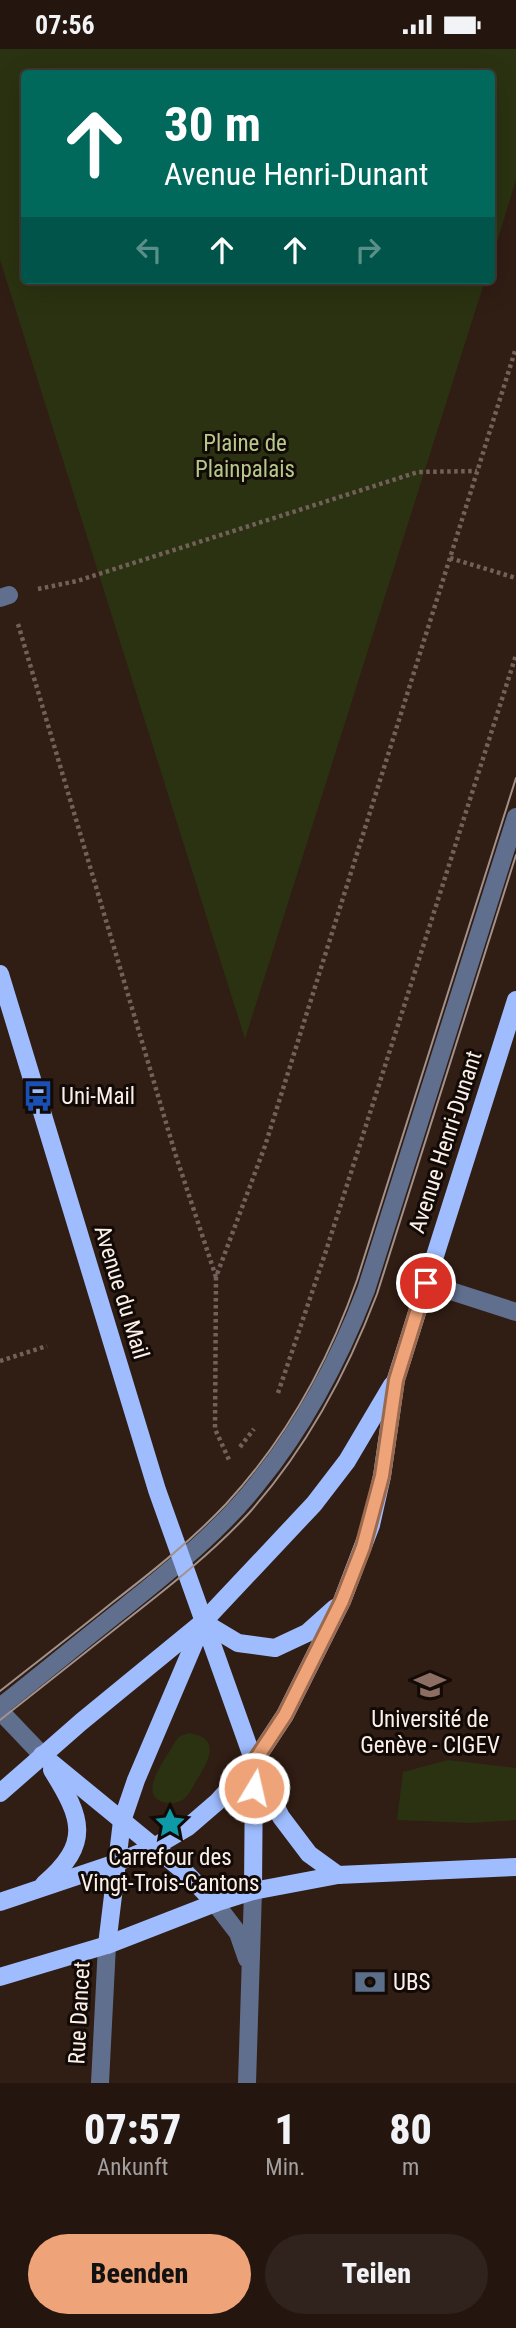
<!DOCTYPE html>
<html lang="de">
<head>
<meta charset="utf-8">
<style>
  :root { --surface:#24160f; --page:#30231d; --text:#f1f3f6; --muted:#a39f9e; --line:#41352f; --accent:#efa378 }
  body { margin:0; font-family:"Roboto Condensed",sans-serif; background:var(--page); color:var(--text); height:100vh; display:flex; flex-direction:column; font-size:26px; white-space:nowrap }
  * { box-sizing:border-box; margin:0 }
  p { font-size:23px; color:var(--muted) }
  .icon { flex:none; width:38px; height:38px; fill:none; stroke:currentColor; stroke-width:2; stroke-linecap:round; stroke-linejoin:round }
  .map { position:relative; height:2034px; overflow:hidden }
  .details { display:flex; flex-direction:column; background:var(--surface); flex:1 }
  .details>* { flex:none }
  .top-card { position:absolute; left:21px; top:21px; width:474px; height:214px; border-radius:7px; box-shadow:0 7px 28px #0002,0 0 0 2px var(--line); background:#00695c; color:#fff; overflow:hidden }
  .pin { position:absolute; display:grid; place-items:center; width:60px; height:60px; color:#fff; margin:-30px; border:4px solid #fff; border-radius:50%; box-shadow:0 2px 7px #0007 }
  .me { position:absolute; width:77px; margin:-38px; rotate:9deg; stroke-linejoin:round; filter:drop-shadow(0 0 5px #0008) }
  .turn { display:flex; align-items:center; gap:24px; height:147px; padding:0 28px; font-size:32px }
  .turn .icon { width:91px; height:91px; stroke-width:2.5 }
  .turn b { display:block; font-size:49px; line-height:60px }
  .lanes { display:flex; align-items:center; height:66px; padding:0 28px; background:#0003; justify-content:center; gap:35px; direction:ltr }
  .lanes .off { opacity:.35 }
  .eta { display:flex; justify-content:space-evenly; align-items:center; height:119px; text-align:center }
  .eta b { font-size:42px; font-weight:800; line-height:49px }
  .cta { display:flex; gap:14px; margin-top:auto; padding:14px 28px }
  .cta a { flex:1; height:80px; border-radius:42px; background:var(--accent); color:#111; font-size:28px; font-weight:800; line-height:80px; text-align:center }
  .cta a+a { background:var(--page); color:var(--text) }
  .status { display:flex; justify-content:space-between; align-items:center; height:49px; padding:0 35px; background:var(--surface); direction:ltr }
  .status svg { height:19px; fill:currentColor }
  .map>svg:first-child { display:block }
</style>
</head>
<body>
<div class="status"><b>07:56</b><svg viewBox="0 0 49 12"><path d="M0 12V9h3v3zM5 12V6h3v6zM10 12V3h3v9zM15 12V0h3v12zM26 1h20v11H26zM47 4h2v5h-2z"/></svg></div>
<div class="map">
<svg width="516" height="2034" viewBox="0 0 516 2034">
  <rect width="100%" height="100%" fill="#301d14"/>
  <g fill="#2a3211">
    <path d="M0,0H516V131L492,209V24H24V231H485L245,990L0,211Z"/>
    <path d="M188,1684C223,1688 208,1713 196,1732C193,1738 189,1745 184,1750C179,1753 174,1755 169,1754C136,1751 161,1716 169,1703C172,1699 175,1692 178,1689C181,1686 185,1686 188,1684Z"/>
    <path d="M448,1711L516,1719V1771L472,1774L397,1771L403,1723Z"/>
  </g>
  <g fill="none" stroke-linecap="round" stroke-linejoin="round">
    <g stroke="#726158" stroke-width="4.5" stroke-dasharray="3.5 3.5" stroke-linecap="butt">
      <path d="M450,509L516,529"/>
      <path d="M38,540L77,532L418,423L477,422"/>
      <path d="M18,575L175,1104L216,1228L265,1097L516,299"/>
      <path d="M216,1228L215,1380L230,1413"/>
      <path d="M0,1312L47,1297"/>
      <path d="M278,1344L325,1205L516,606"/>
      <path d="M240,1398L254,1380"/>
    </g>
    <g stroke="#606f8e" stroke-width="18">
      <path d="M0,549L9,546"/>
      <path d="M426,1234L516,1263"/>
      <path d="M0,1658C42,1625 83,1591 125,1558C172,1520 219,1483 257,1435C305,1376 339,1311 366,1241L516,768"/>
      <path d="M0,1662L42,1706"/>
      <path d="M215,1854L238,1884L247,1910"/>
      <path d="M100,2034L107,1896"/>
      <path d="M247,2034L253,1842"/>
    </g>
    <g stroke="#9ebcfe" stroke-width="18">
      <path d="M0,925L157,1441L254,1713L281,1768L309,1805L338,1826"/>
      <path d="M203,1573L238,1594L275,1599L307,1584L335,1559"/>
      <path d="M42,1706L186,1824L215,1854"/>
      <path d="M0,1744L81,1673L203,1573L314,1455L347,1412L392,1336"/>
      <path d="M44,1835C92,1794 82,1769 52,1721"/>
      <path d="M253,1842L254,1716"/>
      <path d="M0,1853L116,1814L154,1798L188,1778L217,1753L254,1713L285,1666L342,1552L371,1476L382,1427L396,1330L516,951"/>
      <path d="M107,1896L122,1772L136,1731L202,1576"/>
      <path d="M0,1928L107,1896L215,1854L253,1842L338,1826L516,1818"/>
    </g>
    <g stroke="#a2928b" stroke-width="2">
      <path d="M0,1642C38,1612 76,1583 113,1553C153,1522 192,1491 226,1455C286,1390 328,1314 357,1231L516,729"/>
      <path d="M0,1671C43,1637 86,1603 129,1569C171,1536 213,1503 249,1464C306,1400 347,1324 377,1245L516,806"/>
    </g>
  </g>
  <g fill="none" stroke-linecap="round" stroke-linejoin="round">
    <defs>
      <path id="route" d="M254,1739V1713L285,1666L342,1552L363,1498L382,1427L396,1331L426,1234"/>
    </defs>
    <use href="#route" stroke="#9b6a4e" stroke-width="18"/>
    <use href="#route" stroke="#efa378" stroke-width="12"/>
  </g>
  <defs>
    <symbol id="bus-bare" viewBox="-9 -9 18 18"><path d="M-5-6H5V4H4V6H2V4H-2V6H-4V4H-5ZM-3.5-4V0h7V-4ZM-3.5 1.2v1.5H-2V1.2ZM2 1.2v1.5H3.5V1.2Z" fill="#1a4fb4" stroke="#120a06" stroke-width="2.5" paint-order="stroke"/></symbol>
    <symbol id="university-bare" viewBox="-9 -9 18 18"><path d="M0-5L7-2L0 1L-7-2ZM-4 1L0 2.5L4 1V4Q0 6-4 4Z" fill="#8d6e63" stroke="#120a06" stroke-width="2.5" paint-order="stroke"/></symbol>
    <symbol id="sight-bare" viewBox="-9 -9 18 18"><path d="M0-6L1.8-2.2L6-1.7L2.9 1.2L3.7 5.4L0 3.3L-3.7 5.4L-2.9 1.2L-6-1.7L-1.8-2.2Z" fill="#0f9aa8" stroke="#120a06" stroke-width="2.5" paint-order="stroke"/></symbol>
    <symbol id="bank-bare" viewBox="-9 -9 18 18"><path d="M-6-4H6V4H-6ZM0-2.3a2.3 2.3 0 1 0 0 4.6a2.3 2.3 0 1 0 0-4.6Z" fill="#5c6f8a" stroke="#120a06" stroke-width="2.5" paint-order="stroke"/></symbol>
  </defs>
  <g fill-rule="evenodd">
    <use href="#bus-bare" x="16" y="1025" width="44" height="44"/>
    <use href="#university-bare" x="408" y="1614" width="44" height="44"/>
    <use href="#sight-bare" x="148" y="1752" width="44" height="44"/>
    <use href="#bank-bare" x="348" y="1911" width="44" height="44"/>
  </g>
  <g text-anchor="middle" stroke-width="6" stroke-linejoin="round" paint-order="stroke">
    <g font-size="23" fill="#b7c989" stroke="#120a06">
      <text x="245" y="402">Plaine de<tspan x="245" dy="26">Plainpalais</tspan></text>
    </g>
    <g font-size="23" fill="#fdf0e9" stroke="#120a06" text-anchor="start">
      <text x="61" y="1055">Uni-Mail</text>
      <text x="430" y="1678" text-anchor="middle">Université de<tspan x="430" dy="26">Genève - CIGEV</tspan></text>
      <text x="170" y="1816" text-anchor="middle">Carrefour des<tspan x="170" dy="26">Vingt-Trois-Cantons</tspan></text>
      <text x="393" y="1941">UBS</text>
    </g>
    <g font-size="23" fill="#fdf0e9" stroke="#120a06">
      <text transform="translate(445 1093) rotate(-72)" y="8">Avenue Henri-Dunant</text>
      <text transform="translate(122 1243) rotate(73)" y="8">Avenue du Mail</text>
      <text transform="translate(79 1964) rotate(-87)" y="8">Rue Dancet</text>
    </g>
  </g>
</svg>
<div class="pin" style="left:426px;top:1234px;background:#d93025"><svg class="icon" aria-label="arrive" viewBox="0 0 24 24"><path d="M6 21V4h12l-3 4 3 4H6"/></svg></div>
<svg class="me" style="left:254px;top:1739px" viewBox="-20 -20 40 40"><circle r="17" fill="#efa378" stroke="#fff" stroke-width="3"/><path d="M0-11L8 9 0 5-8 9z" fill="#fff"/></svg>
<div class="top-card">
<div class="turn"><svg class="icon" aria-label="ahead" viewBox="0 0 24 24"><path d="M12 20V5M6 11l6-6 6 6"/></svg><div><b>30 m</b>Avenue Henri-Dunant</div></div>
<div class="lanes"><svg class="icon off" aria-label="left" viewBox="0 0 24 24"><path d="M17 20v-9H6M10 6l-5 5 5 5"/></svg><svg class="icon" aria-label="ahead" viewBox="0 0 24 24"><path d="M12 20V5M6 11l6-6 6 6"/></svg><svg class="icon" aria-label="ahead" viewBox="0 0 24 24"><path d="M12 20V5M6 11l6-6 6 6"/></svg><svg class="icon off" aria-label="right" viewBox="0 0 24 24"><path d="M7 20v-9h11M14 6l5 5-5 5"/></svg></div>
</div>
</div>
<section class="details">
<div class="eta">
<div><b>07:57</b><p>Ankunft</p></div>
<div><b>1</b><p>Min.</p></div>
<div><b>80</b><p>m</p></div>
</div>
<div class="cta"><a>Beenden</a><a>Teilen</a></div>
</section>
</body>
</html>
